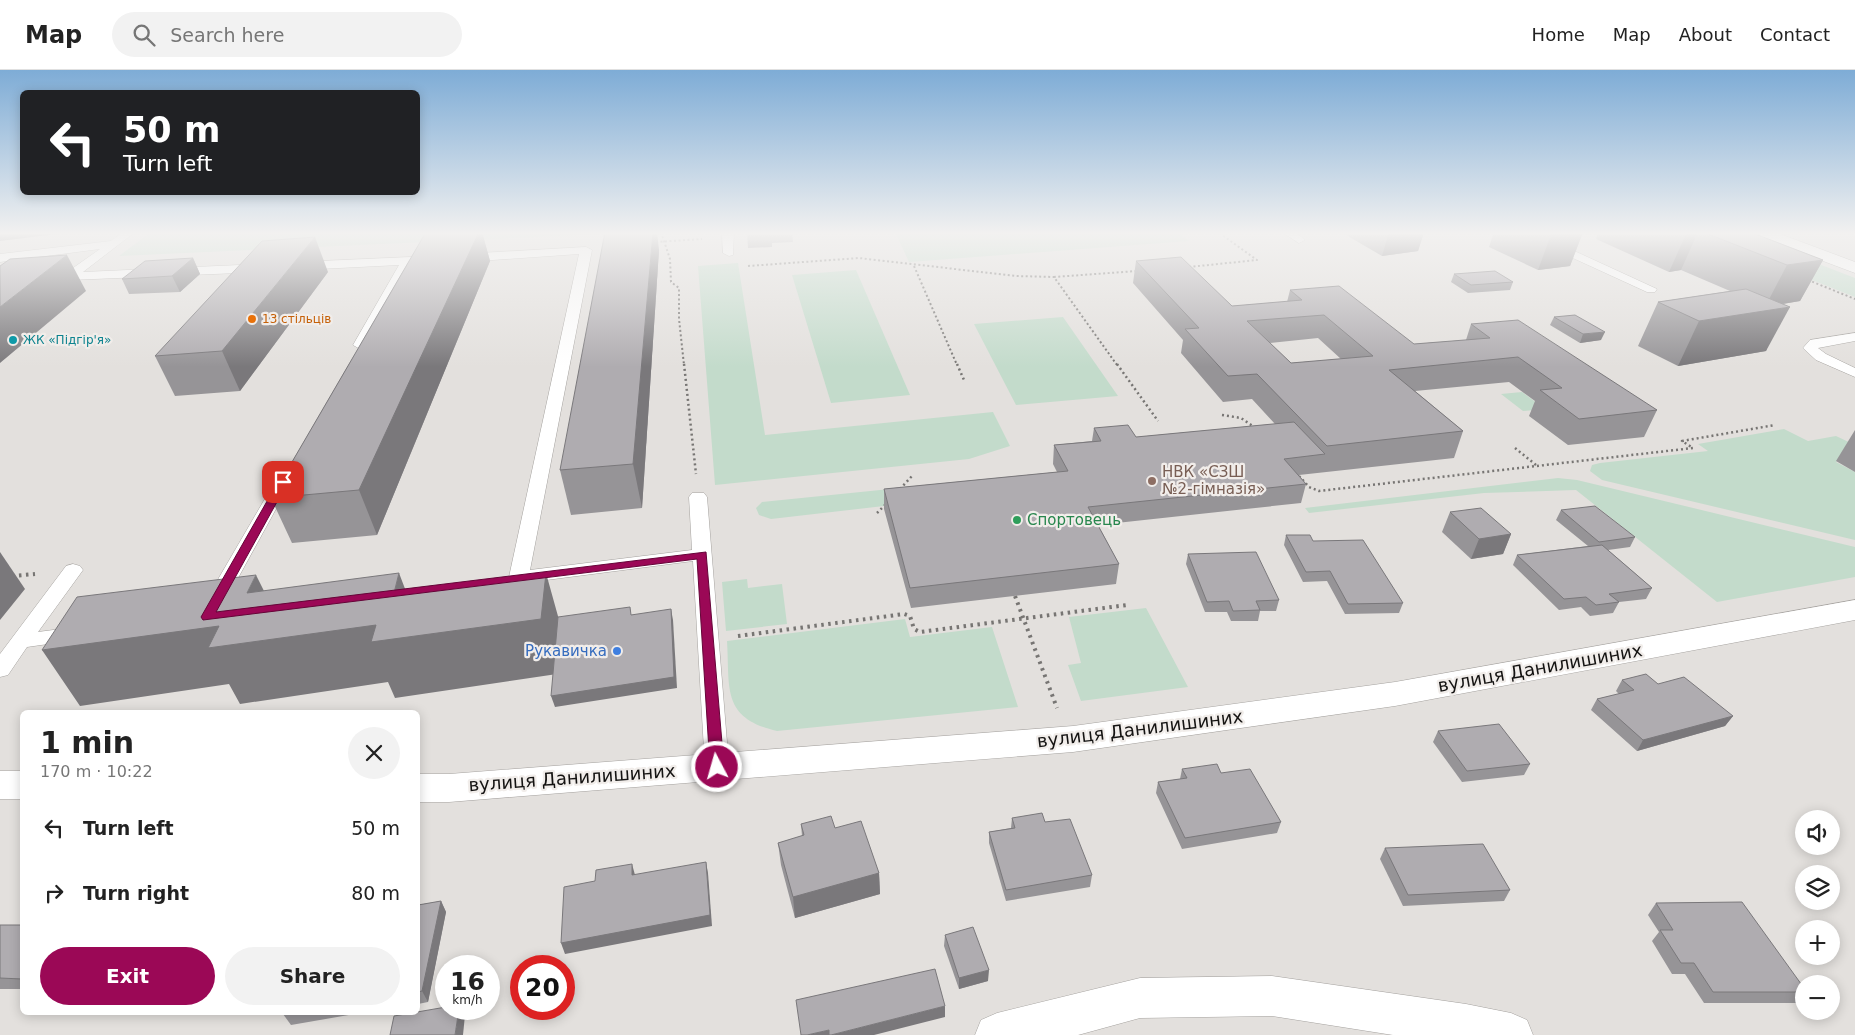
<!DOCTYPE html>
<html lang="en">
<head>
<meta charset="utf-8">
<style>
  :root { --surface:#fff; --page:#f2f2f2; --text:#222; --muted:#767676; --line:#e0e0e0; --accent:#9b0856 }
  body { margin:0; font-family:"DejaVu Sans",sans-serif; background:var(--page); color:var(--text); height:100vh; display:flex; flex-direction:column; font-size:19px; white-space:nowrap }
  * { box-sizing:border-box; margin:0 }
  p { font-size:16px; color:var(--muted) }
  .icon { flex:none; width:28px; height:28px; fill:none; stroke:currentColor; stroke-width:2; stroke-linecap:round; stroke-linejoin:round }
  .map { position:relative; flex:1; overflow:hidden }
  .details { position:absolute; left:20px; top:640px; width:400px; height:305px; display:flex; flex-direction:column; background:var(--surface); border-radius:8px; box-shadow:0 2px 12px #0003 }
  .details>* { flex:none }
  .banner { position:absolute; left:20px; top:20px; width:400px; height:105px; border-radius:8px; box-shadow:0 2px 12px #0003; background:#202124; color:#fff; overflow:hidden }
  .tools { position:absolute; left:1795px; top:740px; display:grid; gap:10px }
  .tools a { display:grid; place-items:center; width:45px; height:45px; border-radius:50%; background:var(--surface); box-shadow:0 2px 12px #0003; font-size:25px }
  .speed { position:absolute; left:435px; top:885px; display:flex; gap:10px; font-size:25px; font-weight:700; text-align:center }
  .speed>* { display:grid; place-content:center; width:65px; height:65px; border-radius:50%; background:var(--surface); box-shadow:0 2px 12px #0003; line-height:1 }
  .speed small { font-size:12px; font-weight:400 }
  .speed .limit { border:8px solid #d22; background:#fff; color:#111 }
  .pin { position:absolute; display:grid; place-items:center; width:42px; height:42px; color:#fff; margin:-21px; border-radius:10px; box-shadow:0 2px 8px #0006 }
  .me { position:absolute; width:55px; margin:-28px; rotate:354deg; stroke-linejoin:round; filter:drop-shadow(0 0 4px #0008) }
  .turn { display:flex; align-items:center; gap:18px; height:105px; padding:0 20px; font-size:22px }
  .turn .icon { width:65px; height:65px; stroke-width:2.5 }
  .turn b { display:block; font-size:35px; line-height:42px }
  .round { display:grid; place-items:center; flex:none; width:52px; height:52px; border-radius:26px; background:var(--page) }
  .head { display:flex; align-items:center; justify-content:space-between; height:85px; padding:0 20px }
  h1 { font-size:30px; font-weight:600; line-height:38px }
  .cta { display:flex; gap:10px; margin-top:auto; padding:10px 20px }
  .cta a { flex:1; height:58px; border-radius:30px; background:var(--accent); color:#fff; font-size:20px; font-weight:600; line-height:58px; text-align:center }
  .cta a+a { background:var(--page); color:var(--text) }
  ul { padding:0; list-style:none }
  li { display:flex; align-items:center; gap:15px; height:65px; padding:0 20px }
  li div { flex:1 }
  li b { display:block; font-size:19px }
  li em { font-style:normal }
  header { display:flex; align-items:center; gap:30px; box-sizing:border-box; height:70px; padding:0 25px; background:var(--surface); border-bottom:1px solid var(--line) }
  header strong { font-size:24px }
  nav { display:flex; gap:28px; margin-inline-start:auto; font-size:18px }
  .search { width:350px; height:45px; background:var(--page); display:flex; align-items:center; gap:12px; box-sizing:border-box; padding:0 18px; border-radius:28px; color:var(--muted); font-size:19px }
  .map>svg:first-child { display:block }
</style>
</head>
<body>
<header>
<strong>Map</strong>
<div class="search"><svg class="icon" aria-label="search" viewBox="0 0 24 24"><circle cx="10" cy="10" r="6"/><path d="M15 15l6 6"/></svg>Search here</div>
<nav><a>Home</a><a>Map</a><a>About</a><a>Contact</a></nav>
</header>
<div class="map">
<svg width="1855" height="965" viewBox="0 0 1855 965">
  <rect width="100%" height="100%" fill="#e3e0dd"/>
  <g fill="#c3dbcb">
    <path d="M151,162H644L119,186Z"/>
    <path d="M895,162H1178L1189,171L909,192Z"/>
    <path d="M1691,162H1736L1855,208V227Z"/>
    <path d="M738,193L765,365L993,342L1010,376L969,389L715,415L698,196Z"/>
    <path d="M856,200L910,325L831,333L792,205Z"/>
    <path d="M1063,247L1118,326L1016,335L974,254Z"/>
    <path d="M1522,322L1545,339L1523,341L1501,324Z"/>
    <path d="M1784,359L1808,371L1836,366L1855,375L1836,392L1855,402V470L1602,410L1590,401L1592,395L1600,393L1708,381L1698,374Z"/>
    <path d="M1558,408L1577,410L1855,477V507L1717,532L1576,420L1484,423L1309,443L1305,438Z"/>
    <path d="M900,418L884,439V436L771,449L759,445L756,438L762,432Z"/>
    <path d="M747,509L748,518L782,514L787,554L726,561L722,512Z"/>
    <path d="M1146,538L1188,617L1081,631L1068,595L1081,593L1069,547Z"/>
    <path d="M905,549L910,567L992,557L1018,637L777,661C721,648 730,618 727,571Z"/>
  </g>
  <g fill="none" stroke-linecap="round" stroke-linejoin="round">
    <defs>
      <g id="service">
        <path d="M123,162H135L83,202L262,194L268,198L262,202L70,210L66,209L64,206L66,203L100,179L0,192V184L111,171Z"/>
        <path d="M722,162H734L733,185L729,186L723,183Z"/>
        <path d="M1282,162H1295L1305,170L1299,173Z"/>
        <path d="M1529,162H1558L1544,167L1657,219L1655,222H1647L1527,167L1525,165Z"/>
        <path d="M586,177L592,180L530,500L692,480L689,427L692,423H704L707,427L729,697L725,703L717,706L709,703L705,697L693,491L523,513L512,511L509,507L579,184L464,192L458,188L464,184Z"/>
        <path d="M434,186L438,188V192L411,195L367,275L360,279L353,275L399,195L299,200L293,196L299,192Z"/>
        <path d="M1855,263V271L1818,278L1826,284L1855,298V307L1816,290L1803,278L1810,270Z"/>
        <path d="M285,403L291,404L293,408L226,530L223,534L216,536L209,534L206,530L277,408L279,404Z"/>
        <path d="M73,494L80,496L83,500L38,562L76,557L83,559L86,564L83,569L27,577L8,605L0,607V584L66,496Z"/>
      </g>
      <g id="minor">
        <path d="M1855,530V550L1395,636L1073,682L449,732H418V704H449L1073,656L1395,612Z"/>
        <rect x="0" y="701" width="22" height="28"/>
        <path d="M1272,906L1466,934L1511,943L1527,950L1533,965H1393L1272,946L1140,948L1078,965H975L981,950L997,943L1140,908Z"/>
      </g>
      <path id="tertiary" d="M1752,162H1775L1855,192V203L1754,165Z"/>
    </defs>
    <use href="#service" stroke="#a5a29f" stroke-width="1"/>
    <use href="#minor" stroke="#a5a29f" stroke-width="1"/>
    <use href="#tertiary" stroke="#a5a29f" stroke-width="1"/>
    <g stroke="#777573" stroke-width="2" stroke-dasharray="2 2.5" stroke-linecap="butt">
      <path d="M661,162L670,189L671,212L679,218V249L684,295"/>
      <path d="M656,172L702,169"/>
      <path d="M748,196L859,188L1016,206L1054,207"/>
      <path d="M914,196L957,295"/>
      <path d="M1189,197L1257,190L1218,162"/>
      <path d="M1808,210L1855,229"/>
      <path d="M1117,295L1054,207L1137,201"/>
    </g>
    <g stroke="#777573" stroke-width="2.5" stroke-dasharray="2 3" stroke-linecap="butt">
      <path d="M684,294L696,404"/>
      <path d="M957,294L964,310"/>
      <path d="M1117,294L1158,351"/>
      <path d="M1222,345L1241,348L1257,359"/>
      <path d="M1515,378L1536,395"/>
      <path d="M1299,406L1309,417L1319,421L1693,378L1682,371L1775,355"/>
      <path d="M900,419L912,406"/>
      <path d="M877,443L885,435"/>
    </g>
    <g stroke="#777573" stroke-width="4" stroke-dasharray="2.5 4.5" stroke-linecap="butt">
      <path d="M12,506L35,504"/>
      <path d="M1015,526L1057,638"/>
      <path d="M738,566L904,544L910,546L914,559L920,562L1127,535"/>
    </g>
    <use href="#service" fill="#fff" fill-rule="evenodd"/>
    <use href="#minor" fill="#fff" fill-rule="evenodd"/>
    <use href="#tertiary" fill="#fff" fill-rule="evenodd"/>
  </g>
  <g fill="#969497" fill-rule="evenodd">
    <path d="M426,162H482L490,191L377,465L292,473L271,428Z"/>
    <path d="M747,162H792L793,172L772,173V177L748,178Z"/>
    <path d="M1341,162H1424L1418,181L1382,186Z"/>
    <path d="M1494,162H1583L1570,196L1538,200L1489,177Z"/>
    <path d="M1598,162H1750L1823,190L1800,231L1782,234L1766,281L1678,296L1638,276L1658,232L1730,221L1681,200L1669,202L1596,169Z"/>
    <path d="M659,180L642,438L571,445L560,400Z"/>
    <path d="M193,188L200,204L180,222L129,224L122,209Z"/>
    <path d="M1136,191L1232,236L1287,232L1290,220L1414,274L1466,270L1471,254L1657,340L1644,367L1568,375L1529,346L1535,331L1509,312L1415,321L1463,361L1454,388L1299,405L1306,414L1301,433L1098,455L1119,494L1116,514L911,538L884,439V419L1057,402L1053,394L1054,375L1092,371L1094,358L1136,367L1275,354L1252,329L1223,332L1181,283L1183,270L1133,213ZM1318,268L1341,289L1291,293L1270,273Z"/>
    <path d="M328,202L240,321L175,326L155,286Z"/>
    <path d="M1454,204L1513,212L1510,220L1468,223L1451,212Z"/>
    <path d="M1554,247L1601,270L1580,273L1550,255Z"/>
    <path d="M1855,360V402L1836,391Z"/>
    <path d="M1561,440L1635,467L1630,477L1608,480L1652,518L1646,529L1619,532L1613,543L1590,546L1581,537L1559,540L1513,495L1517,485L1588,476L1556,450Z"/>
    <path d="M1450,442L1511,464L1503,484L1471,489L1442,462Z"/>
    <path d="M1286,465L1313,471L1403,533L1399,543L1345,544L1327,511L1303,512L1284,475Z"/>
    <path d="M1188,484L1279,530L1276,541H1260L1258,551H1231L1227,542H1205L1186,494Z"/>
    <path d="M1622,610L1658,614L1733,646L1725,656L1637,681L1591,640L1597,629L1619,624L1616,621Z"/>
    <path d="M1438,661L1530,694L1524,705L1462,712L1433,672Z"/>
    <path d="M1182,699L1221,703L1281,752L1277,763L1182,779L1156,723L1158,712L1180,709Z"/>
    <path d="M1012,748L1045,752L1092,805L1090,817L1006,831L989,773V762L1011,758Z"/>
    <path d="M801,754L835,758L879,803L880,824L795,848L781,795L778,773L802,766Z"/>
    <path d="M1385,778L1510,820L1504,831L1403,836L1380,789Z"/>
    <path d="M441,831L446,842L428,932L418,934V835Z"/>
    <path d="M1656,833L1804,918V926L1797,933H1704L1685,904H1672L1652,871L1659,862L1648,845Z"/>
    <rect x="0" y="855" width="22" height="64"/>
    <path d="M945,865L988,911L959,919L944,876Z"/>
    <path d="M136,942H169L137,944Z"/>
    <path d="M284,942H366L291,955L283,944Z"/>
  </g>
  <g fill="#7a787b">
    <path d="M0,162H73L0,171Z"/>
    <path d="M479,162H482L490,191L377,465L359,420Z"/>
    <path d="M653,162H657L659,180L642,438L633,394Z"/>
    <path d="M1389,162H1424L1418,181L1382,186Z"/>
    <path d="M1552,162H1583L1570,196L1538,200Z"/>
    <path d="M1687,162H1698L1681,200L1669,202Z"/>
    <path d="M315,167L328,202L240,321L222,281Z"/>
    <path d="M67,185L86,221L0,293V237Z"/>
    <path d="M193,188L200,204L180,222L172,206Z"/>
    <path d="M1823,190L1800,231L1765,237L1787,195Z"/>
    <path d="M1790,237L1766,281L1678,296L1699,251Z"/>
    <path d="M1605,262L1601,270L1580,273L1583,264Z"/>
    <path d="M1511,464L1503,484L1471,489L1479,469Z"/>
    <path d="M0,482L25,519L0,550Z"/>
    <path d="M399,503L420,558L546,503L561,557L557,604L395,628L388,612L240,634L229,614L80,636L42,580L247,523L256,505L283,559L394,523Z"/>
    <path d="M671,539L673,550L677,618L555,637L551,626Z"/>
    <path d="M1733,646L1725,656L1637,681L1643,670Z"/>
    <path d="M706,792L708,803L712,856L565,884L561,873Z"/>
    <path d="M632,794L635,805H632Z"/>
    <path d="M879,803L880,824L795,848L793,827Z"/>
    <path d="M441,831L446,842L428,932L422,921Z"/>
    <path d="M989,900L988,911L959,919V908Z"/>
    <path d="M945,936V947L874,965H831Z"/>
    <path d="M459,939H462L465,945L463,965H455Z"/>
    <path d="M829,960V965H807Z"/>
  </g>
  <g fill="#afacb0" stroke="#7a787b" fill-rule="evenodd">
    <path d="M426,162H479L359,420L271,428Z"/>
    <path d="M605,162H653L633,394L560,400Z"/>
    <path d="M1703,162H1750L1823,190L1787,195Z"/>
    <path d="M315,167L222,281L155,286L262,171Z"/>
    <path d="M67,185L0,237V196L10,189Z"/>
    <path d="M1181,187L1232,236L1302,230L1290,220L1339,216L1414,274L1490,268L1471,254L1518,250L1657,340L1579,349L1540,320L1562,318L1518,287L1389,300L1463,361L1327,376L1257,304L1228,306L1185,259L1199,258L1136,191ZM1324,245L1373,286L1291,293L1247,251Z"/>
    <path d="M193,188L172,206L122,209L145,191Z"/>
    <path d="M1495,201L1513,212L1471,215L1454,204Z"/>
    <path d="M1746,219L1790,237L1699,251L1658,232Z"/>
    <path d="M1575,245L1605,262L1583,264L1554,247Z"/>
    <path d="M1294,352L1325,384L1284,389L1306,414L1088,437L1119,494L910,518L884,419L1068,401L1054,375L1101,371L1094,358L1128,355L1136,367Z"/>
    <path d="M1595,436L1635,467L1599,472L1561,440Z"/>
    <path d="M1481,438L1511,464L1479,469L1450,442Z"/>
    <path d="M1286,465H1310L1313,471L1363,470L1403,533L1348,534L1330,501L1306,502Z"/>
    <path d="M1602,475L1652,518L1609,524L1619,532L1596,535L1586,527L1564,529L1517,485Z"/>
    <path d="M1256,482L1279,530L1256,531L1260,540L1233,541L1229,531L1207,532L1188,484Z"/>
    <path d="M399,503L394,523L546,503L541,549L371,572L376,555L208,578L219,556L42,580L77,527L256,505L247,523Z"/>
    <path d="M630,537L631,545L671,539L674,607L551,626L558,547Z"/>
    <path d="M1646,604L1658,614L1684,607L1733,646L1643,670L1597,629L1634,620L1622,610Z"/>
    <path d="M1499,654L1530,694L1467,701L1438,661Z"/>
    <path d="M1217,694L1221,703L1250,699L1281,752L1185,768L1158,712L1187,708L1182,699Z"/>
    <path d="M1042,743L1045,752L1070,749L1092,805L1006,820L989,762L1015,758L1012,748Z"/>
    <path d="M831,746L835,758L861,751L879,803L793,827L778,773L804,765L801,754Z"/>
    <path d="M1483,774L1510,820L1408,825L1385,778Z"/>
    <path d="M706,792L710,845L561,873L564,817L595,811L596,800L632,794V805Z"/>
    <path d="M441,831L422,921L418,922V835Z"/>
    <path d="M1742,832L1804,918V922H1713L1694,893H1681L1660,860H1673L1656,833Z"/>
    <path d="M0,855H22V909L0,908Z"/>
    <path d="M973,857L989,900L959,908L945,865Z"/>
    <path d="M935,899L945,936L831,965H829V960L807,965H801L796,930Z"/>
    <path d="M446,937V939H459L455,965H390L394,946Z"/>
    <path d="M284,942H293L283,944Z"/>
  </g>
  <linearGradient id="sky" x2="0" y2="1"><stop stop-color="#7eacd6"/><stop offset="0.55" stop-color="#f2f1f0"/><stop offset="1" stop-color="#f2f1f0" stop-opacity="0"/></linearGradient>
  <rect width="1855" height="297" fill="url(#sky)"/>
  <path fill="#9b0856" stroke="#650538" d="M283,409L288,412L216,542L706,482L724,697L722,701H712L710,697L697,489L203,550L201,547L278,412Z"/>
  <circle fill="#e8710a" stroke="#f1edea" stroke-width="2" cx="252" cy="249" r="5"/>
  <circle fill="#0f9aa8" stroke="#f1edea" stroke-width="2" cx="13" cy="270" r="5"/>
  <circle fill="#8d6e63" stroke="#f1edea" stroke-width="2" cx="1152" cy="411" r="5"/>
  <circle fill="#2e9e5b" stroke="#f1edea" stroke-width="2" cx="1017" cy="450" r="5"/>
  <circle fill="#3f7fe0" stroke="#f1edea" stroke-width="2" cx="617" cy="581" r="5"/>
  <g text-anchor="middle" stroke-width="4.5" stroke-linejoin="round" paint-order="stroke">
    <g font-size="12" fill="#c56008" stroke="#f1edea" text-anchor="start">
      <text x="262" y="253">13 стільців</text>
    </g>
    <g font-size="12" fill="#0d838f" stroke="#f1edea" text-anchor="start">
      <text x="23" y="274">ЖК «Підгір'я»</text>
    </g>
    <g font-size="15" fill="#785e54" stroke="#f1edea" text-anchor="start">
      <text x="1162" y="407">НВК «СЗШ<tspan x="1162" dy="17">№2-гімназія»</tspan></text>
    </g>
    <g font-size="15" fill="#27864d" stroke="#f1edea" text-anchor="start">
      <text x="1027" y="455">Спортовець</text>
    </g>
    <g font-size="15" fill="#366cbe" stroke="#f1edea" text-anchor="end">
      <text x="607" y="586">Рукавичка</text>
    </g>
    <g font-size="18" fill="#141312" stroke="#f1edea">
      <text transform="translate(1540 598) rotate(-10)" y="6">вулиця Данилишиних</text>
      <text transform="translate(1140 659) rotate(-7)" y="6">вулиця Данилишиних</text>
      <text transform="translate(572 708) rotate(-4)" y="6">вулиця Данилишиних</text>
    </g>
  </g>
</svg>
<div class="tools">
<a><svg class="icon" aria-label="sound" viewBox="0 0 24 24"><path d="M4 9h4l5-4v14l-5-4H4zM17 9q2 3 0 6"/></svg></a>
<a><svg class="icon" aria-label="layers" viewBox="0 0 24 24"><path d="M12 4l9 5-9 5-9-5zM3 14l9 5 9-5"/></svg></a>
<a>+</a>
<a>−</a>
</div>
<div class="speed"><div>16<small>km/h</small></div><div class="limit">20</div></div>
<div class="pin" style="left:283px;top:412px;background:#d93025"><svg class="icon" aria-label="arrive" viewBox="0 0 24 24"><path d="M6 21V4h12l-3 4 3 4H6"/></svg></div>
<svg class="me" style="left:717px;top:697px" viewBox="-20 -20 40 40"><circle r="17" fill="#9b0856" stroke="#fff" stroke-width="3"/><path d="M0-11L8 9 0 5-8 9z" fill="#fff"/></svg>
<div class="banner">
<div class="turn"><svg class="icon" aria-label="left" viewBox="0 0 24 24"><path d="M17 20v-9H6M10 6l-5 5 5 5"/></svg><div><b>50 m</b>Turn left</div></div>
</div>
<section class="details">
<div class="head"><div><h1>1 min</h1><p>170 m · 10:22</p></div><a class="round"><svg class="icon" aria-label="close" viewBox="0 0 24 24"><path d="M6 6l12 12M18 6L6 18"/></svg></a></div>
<ul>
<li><svg class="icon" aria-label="left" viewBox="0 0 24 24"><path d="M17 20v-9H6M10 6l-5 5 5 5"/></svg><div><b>Turn left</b></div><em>50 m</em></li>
<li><svg class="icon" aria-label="right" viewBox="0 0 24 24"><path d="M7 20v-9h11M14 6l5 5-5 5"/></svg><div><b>Turn right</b></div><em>80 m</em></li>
</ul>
<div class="cta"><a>Exit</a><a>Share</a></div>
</section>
</div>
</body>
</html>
